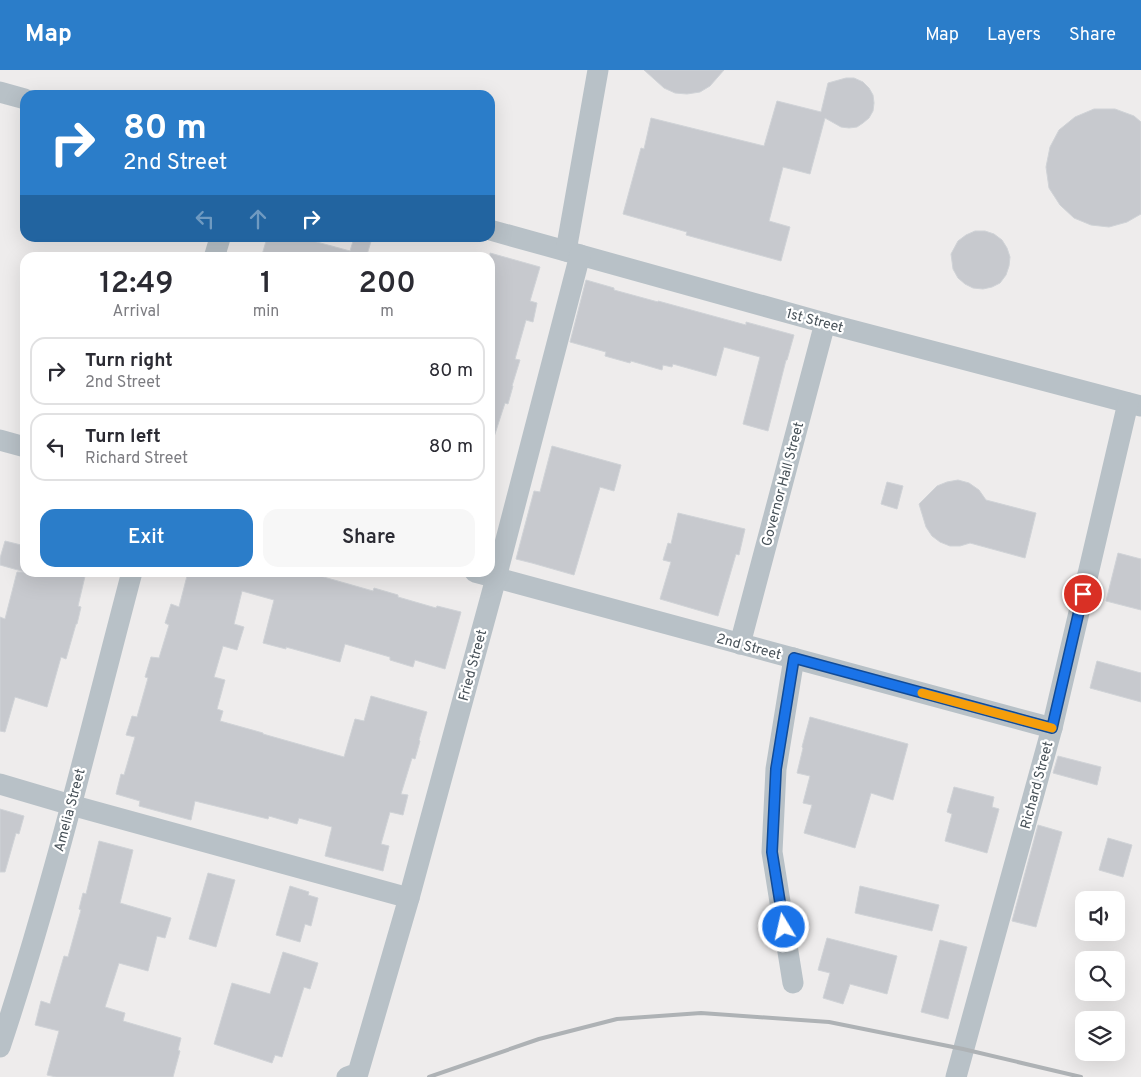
<!DOCTYPE html>
<html lang="en">
<head>
<meta charset="utf-8">
<style>
  :root { --surface:#fff; --page:#f7f7f7; --text:#2b2b33; --muted:#7c7c81; --line:#e1e1e2; --accent:#2b7dc9 }
  body { margin:0; font-family:Overpass,sans-serif; background:var(--page); color:var(--text); height:100vh; display:flex; flex-direction:column; font-size:19px; white-space:nowrap }
  * { box-sizing:border-box; margin:0 }
  p { font-size:16px; color:var(--muted) }
  .icon { flex:none; width:28px; height:28px; fill:none; stroke:currentColor; stroke-width:2; stroke-linecap:round; stroke-linejoin:round }
  .map { position:relative; flex:1; overflow:hidden }
  .drawer { position:absolute; left:20px; top:182px; width:475px; height:325px; display:flex; flex-direction:column; background:var(--surface); border-radius:15px; box-shadow:0 5px 20px #0002 }
  .drawer>* { flex:none }
  .top-card { position:absolute; left:20px; top:20px; width:475px; height:152px; border-radius:15px; box-shadow:0 5px 20px #0002; background:#2b7dc9; color:#fff; overflow:hidden }
  .controls { position:absolute; left:1075px; top:821px; display:grid; gap:10px }
  .controls a { display:grid; place-items:center; width:50px; height:50px; border-radius:10px; background:var(--surface); box-shadow:0 5px 20px #0002; font-size:25px }
  .pin { position:absolute; display:grid; place-items:center; width:42px; height:42px; color:#fff; margin:-21px; border:2px solid #fff; border-radius:50%; box-shadow:0 1px 5px #0007 }
  .me { position:absolute; width:55px; margin:-28px; rotate:351deg; stroke-linejoin:round; filter:drop-shadow(0 0 4px #0008) }
  .turn { display:flex; align-items:center; gap:18px; height:105px; padding:0 20px; font-size:22px }
  .turn .icon { width:65px; height:65px; stroke-width:2.5 }
  .turn b { display:block; font-size:35px; line-height:42px }
  .lanes { display:flex; align-items:center; height:48px; padding:0 20px; background:#0003; justify-content:center; gap:25px; direction:ltr }
  .lanes .off { opacity:.35 }
  .eta { display:flex; justify-content:space-evenly; align-items:center; height:85px; text-align:center }
  .eta b { font-size:30px; font-weight:600; line-height:35px }
  .cta { display:flex; gap:10px; margin-top:auto; padding:10px 20px }
  .cta a { flex:1; height:58px; border-radius:15px; background:var(--accent); color:#fff; font-size:20px; font-weight:600; line-height:58px; text-align:center }
  .cta a+a { background:var(--page); color:var(--text) }
  ul { padding:0; list-style:none }
  li { display:flex; align-items:center; gap:15px; height:68px; margin:0 10px 8px; padding:0 10px; border:2px solid var(--line); border-radius:15px }
  li div { flex:1 }
  li b { display:block; font-size:19px }
  li em { font-style:normal }
  header { display:flex; align-items:center; gap:30px; box-sizing:border-box; height:70px; padding:0 25px; background:var(--accent); color:#fff }
  header strong { font-size:24px }
  nav { display:flex; gap:28px; margin-inline-start:auto; font-size:18px }
  .map>svg:first-child { display:block }
</style>
</head>
<body>
<header>
<strong>Map</strong>
<nav><a>Map</a><a>Layers</a><a>Share</a></nav>
</header>
<div class="map">
<svg width="1141" height="1007" viewBox="0 0 1141 1007">
  <rect width="100%" height="100%" fill="#eeecec"/>
  <g fill="#c7c9ce" stroke="#d0d3d7">
    <path d="M644,0H724L710,16L700,22L687,24L675,23L664,18Z"/>
    <path d="M846,8H854L863,12L869,18L873,25L874,33L873,41L869,48L863,53L857,57L849,58L841,57L825,48L810,104L783,97L769,151L790,157L781,191L686,165L687,162L623,144L641,78L644,79L651,48L764,76L777,31L821,42L828,13Z"/>
    <path d="M1094,39H1115L1134,46L1141,52V144L1127,152L1109,157L1091,155L1074,148L1060,135L1049,118L1046,97L1050,77L1059,60L1075,47Z"/>
    <path d="M975,161H985L994,164L1002,170L1007,178L1010,187L1009,196L1006,205L1000,213L992,217L983,219L973,218L965,214L958,208L953,199L951,184L958,171L966,165Z"/>
    <path d="M267,168H302L350,181L354,168H372L366,188H261Z"/>
    <path d="M490,183L540,197L530,231L537,233L533,252L526,250L515,289L520,290L512,316H513L508,334L505,333L494,367L490,366Z"/>
    <path d="M586,210L614,218V220L658,232V231L746,255V252L794,265L787,290H786L768,361L743,354L760,287L724,277L716,306L673,294L672,297L663,295L662,300L631,291L630,293L605,286L606,282L570,272Z"/>
    <path d="M552,376L621,395L614,421L600,417L574,505L532,493L516,489L534,421L540,422Z"/>
    <path d="M958,410L969,413L979,420L986,430L1036,443L1025,488L970,473L960,476H950L940,472L932,466L926,457L919,434L937,416L947,412Z"/>
    <path d="M887,412L903,416L897,439L881,434Z"/>
    <path d="M678,443L745,459L739,485L736,484L718,546L660,529L671,492L663,490L668,473L671,474Z"/>
    <path d="M5,471L25,476V502L0,495V488Z"/>
    <path d="M1118,483L1141,489V540L1106,531Z"/>
    <path d="M17,502H86L78,536L81,537L77,554H76L66,589L61,587L47,637L15,627L5,662L0,661V547L5,549Z"/>
    <path d="M188,502H306L373,521L374,518L398,525V527L436,538L437,536L461,542L445,599L415,590L413,597L390,590V587L345,574L340,592L286,577V579L263,573L274,530L242,521L234,554L244,557L237,580L223,576L214,607L225,610L217,639L223,641L220,651L263,663V664L344,687L355,649L364,651L371,626L427,642L419,670L420,671L415,689L412,688L401,724L408,725L403,745L390,742L381,774L389,776L383,801L325,786L332,757L299,748L297,754L269,746L268,749L195,731L191,750L139,736L140,731L116,724L121,704L124,705L135,667L126,665L132,646L137,647L148,608L145,607L151,587L159,588L169,555L165,553L171,534L179,537Z"/>
    <path d="M1097,591L1141,603V632L1090,618Z"/>
    <path d="M810,647L908,674L893,730L871,723L855,778L804,763L812,735L803,733L810,706L797,703L803,678L802,677Z"/>
    <path d="M1058,686L1101,697L1097,715L1053,703Z"/>
    <path d="M954,717L994,727L992,737L999,739L987,783L945,771L952,744L947,742Z"/>
    <path d="M0,739L24,746L19,764L16,763L5,802H0Z"/>
    <path d="M1038,755L1062,762L1036,857L1012,851Z"/>
    <path d="M1108,768L1132,775L1123,807L1099,800Z"/>
    <path d="M99,771L133,780L120,833L171,848L165,868L157,866L148,901L119,893L105,937L125,943L123,951L181,968L178,980L180,981L173,1007H56L47,1005L59,961L35,955L41,931L50,934L64,886L68,887L81,840L79,839L83,823L86,824Z"/>
    <path d="M208,803L235,810L216,877L189,869Z"/>
    <path d="M290,816L309,822L308,825L318,828L311,856L305,854L300,872L276,865Z"/>
    <path d="M860,816L939,835L932,861L855,843Z"/>
    <path d="M827,868L897,886L887,924L850,914L843,934L823,928L830,903L818,900Z"/>
    <path d="M940,870L967,877L948,949L921,942Z"/>
    <path d="M283,882L318,893L310,919L304,917L282,987L275,985L272,993L214,974L232,913L270,924Z"/>
  </g>
  <g fill="none" stroke-linecap="round" stroke-linejoin="round">
    <g stroke="#b8c1c7" stroke-width="21">
      <path d="M0,22L25,29"/>
      <path d="M490,160L825,253L1141,336"/>
      <path d="M566,181L598,0"/>
      <path d="M214,188L220,168"/>
      <path d="M0,370L25,377"/>
      <path d="M475,502L1052,658"/>
      <path d="M740,574L825,253"/>
      <path d="M0,714L71,735L409,828"/>
      <path d="M793,913L772,782L776,699L794,588"/>
      <path d="M0,977C52,821 90,661 132,502"/>
      <path d="M347,1007L358,1003L409,828L496,508L580,185"/>
      <path d="M956,1007L1052,658L1128,333"/>
    </g>
    <path stroke="#aeb2b5" stroke-width="4" d="M429,1007L539,969L617,949L701,943L829,952L963,979L1081,1007"/>
  </g>
  <g fill="none" stroke-linecap="round" stroke-linejoin="round">
    <defs>
      <path id="route" d="M784,857L772,782L776,699L794,588L1052,658L1083,524"/>
    </defs>
    <use href="#route" stroke="#114b97" stroke-width="12"/>
    <use href="#route" stroke="#1a73e8" stroke-width="9"/>
    <path stroke="#f59e0b" stroke-width="9" d="M922,623L1052,658"/>
  </g>
  <g text-anchor="middle" stroke-width="4.5" stroke-linejoin="round" paint-order="stroke">
    <g font-size="14" fill="#465057" stroke="#fff">
      <text transform="translate(815 250) rotate(15)" y="5">1st Street</text>
      <text transform="translate(782 414) rotate(-75)" y="5">Governor Hall Street</text>
      <text transform="translate(749 576) rotate(15)" y="5">2nd Street</text>
      <text transform="translate(472 595) rotate(-75)" y="5">Fried Street</text>
      <text transform="translate(1036 715) rotate(-75)" y="5">Richard Street</text>
      <text transform="translate(69 740) rotate(-75)" y="5">Amelia Street</text>
    </g>
  </g>
</svg>
<div class="controls">
<a><svg class="icon" aria-label="sound" viewBox="0 0 24 24"><path d="M4 9h4l5-4v14l-5-4H4zM17 9q2 3 0 6"/></svg></a>
<a><svg class="icon" aria-label="search" viewBox="0 0 24 24"><circle cx="10" cy="10" r="6"/><path d="M15 15l6 6"/></svg></a>
<a><svg class="icon" aria-label="layers" viewBox="0 0 24 24"><path d="M12 4l9 5-9 5-9-5zM3 14l9 5 9-5"/></svg></a>
</div>
<div class="pin" style="left:1083px;top:524px;background:#d93025"><svg class="icon" aria-label="arrive" viewBox="0 0 24 24"><path d="M6 21V4h12l-3 4 3 4H6"/></svg></div>
<svg class="me" style="left:784px;top:857px" viewBox="-20 -20 40 40"><circle r="17" fill="#1a73e8" stroke="#fff" stroke-width="3"/><path d="M0-11L8 9 0 5-8 9z" fill="#fff"/></svg>
<div class="top-card">
<div class="turn"><svg class="icon" aria-label="right" viewBox="0 0 24 24"><path d="M7 20v-9h11M14 6l5 5-5 5"/></svg><div><b>80 m</b>2nd Street</div></div>
<div class="lanes"><svg class="icon off" aria-label="left" viewBox="0 0 24 24"><path d="M17 20v-9H6M10 6l-5 5 5 5"/></svg><svg class="icon off" aria-label="ahead" viewBox="0 0 24 24"><path d="M12 20V5M6 11l6-6 6 6"/></svg><svg class="icon" aria-label="right" viewBox="0 0 24 24"><path d="M7 20v-9h11M14 6l5 5-5 5"/></svg></div>
</div>
<section class="drawer">
<div class="eta">
<div><b>12:49</b><p>Arrival</p></div>
<div><b>1</b><p>min</p></div>
<div><b>200</b><p>m</p></div>
</div>
<ul>
<li><svg class="icon" aria-label="right" viewBox="0 0 24 24"><path d="M7 20v-9h11M14 6l5 5-5 5"/></svg><div><b>Turn right</b><p>2nd Street</p></div><em>80 m</em></li>
<li><svg class="icon" aria-label="left" viewBox="0 0 24 24"><path d="M17 20v-9H6M10 6l-5 5 5 5"/></svg><div><b>Turn left</b><p>Richard Street</p></div><em>80 m</em></li>
</ul>
<div class="cta"><a>Exit</a><a>Share</a></div>
</section>
</div>
</body>
</html>
